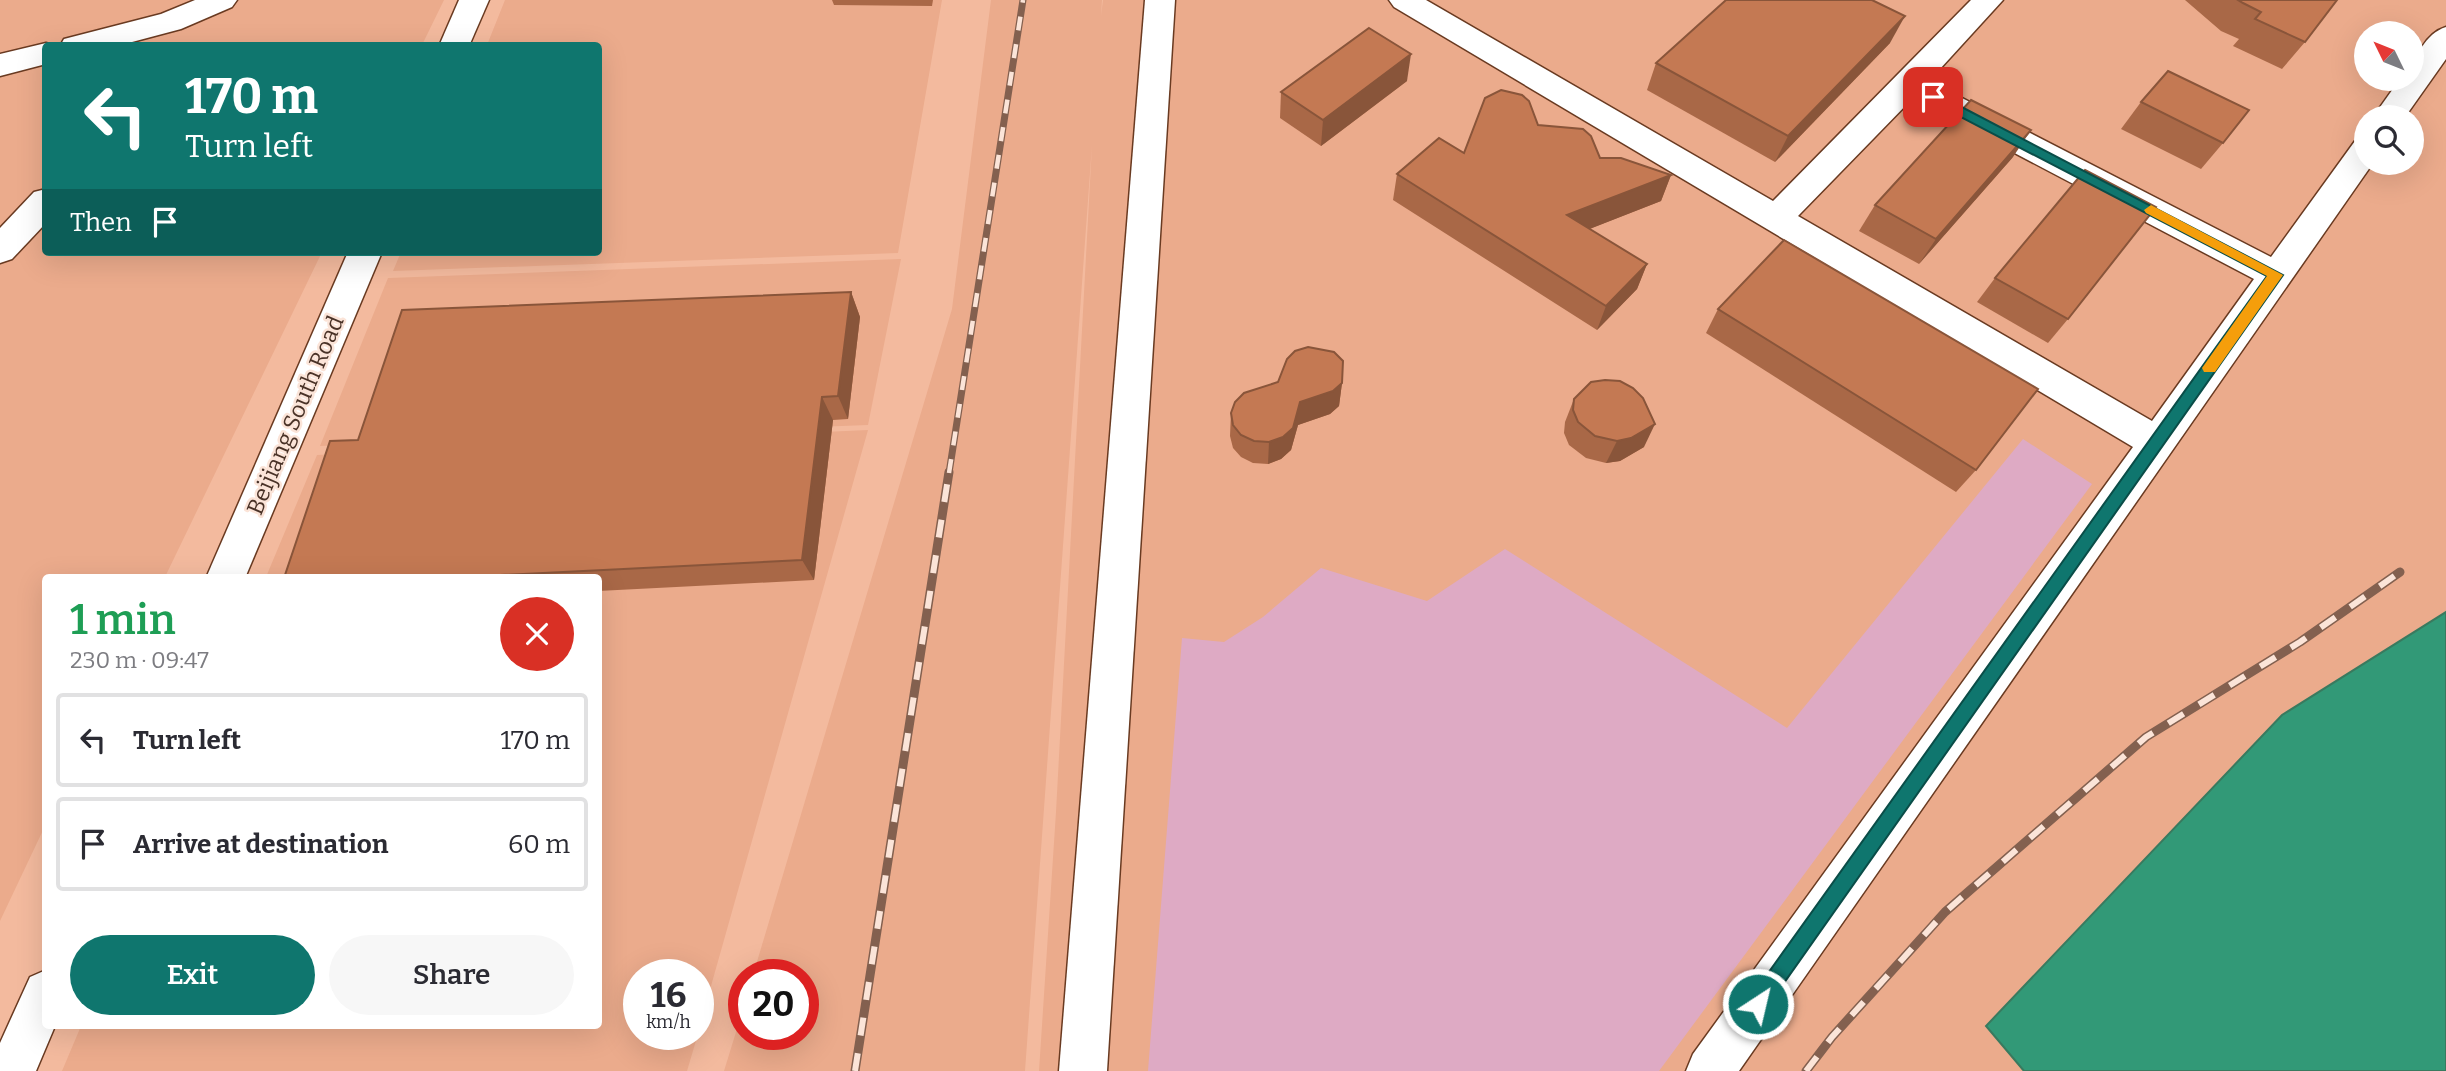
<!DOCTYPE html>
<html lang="en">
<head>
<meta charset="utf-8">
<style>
  :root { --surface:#fff; --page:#f7f7f7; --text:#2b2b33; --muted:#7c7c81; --line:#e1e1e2; --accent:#0f766e }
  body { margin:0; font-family:Bitter,serif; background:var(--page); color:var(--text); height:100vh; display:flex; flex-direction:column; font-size:26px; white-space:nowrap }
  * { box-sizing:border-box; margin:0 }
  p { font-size:23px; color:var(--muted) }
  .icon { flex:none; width:38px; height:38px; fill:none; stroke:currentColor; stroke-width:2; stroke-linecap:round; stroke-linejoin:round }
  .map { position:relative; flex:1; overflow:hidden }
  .sheet { position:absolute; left:42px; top:574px; width:560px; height:455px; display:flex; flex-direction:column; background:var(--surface); border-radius:7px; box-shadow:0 7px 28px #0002 }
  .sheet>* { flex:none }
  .top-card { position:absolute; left:42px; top:42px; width:560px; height:214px; border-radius:7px; box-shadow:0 7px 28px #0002; background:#0f766e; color:#fff; overflow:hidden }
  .needle { width:46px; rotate:313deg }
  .fabs { position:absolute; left:2354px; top:21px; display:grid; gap:14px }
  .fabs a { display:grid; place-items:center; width:70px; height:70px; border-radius:50%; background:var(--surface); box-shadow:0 7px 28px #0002; font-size:35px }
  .speed { position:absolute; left:623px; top:959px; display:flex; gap:14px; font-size:35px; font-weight:700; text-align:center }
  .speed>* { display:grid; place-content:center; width:91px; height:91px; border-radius:50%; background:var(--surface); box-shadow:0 7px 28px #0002; line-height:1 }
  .speed small { font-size:18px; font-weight:400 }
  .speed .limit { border:10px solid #d22; background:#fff; color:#111 }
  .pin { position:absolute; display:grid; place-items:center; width:60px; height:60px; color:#fff; margin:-30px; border-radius:14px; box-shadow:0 4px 10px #0006 }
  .me { position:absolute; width:77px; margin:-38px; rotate:35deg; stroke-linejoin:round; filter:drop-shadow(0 0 5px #0008) }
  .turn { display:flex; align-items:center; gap:24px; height:147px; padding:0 28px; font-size:32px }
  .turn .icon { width:91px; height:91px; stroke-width:2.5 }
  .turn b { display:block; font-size:49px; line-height:60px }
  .then { display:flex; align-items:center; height:66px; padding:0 28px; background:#0003; gap:14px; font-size:26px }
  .round { display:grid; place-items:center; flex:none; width:74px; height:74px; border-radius:37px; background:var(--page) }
  .headline { display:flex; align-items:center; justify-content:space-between; height:119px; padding:0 28px }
  h1 { font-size:42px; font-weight:600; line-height:52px; color:#1e9e55 }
  .cta { display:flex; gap:14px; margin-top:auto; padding:14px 28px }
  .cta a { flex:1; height:80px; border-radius:42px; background:var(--accent); color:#fff; font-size:28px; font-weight:600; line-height:80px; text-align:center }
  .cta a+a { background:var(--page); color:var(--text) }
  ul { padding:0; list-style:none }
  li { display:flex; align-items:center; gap:21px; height:94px; margin:0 14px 10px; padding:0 14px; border:4px solid var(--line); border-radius:7px }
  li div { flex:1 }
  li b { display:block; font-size:26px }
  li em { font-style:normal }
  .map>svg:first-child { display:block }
</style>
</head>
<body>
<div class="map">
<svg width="2446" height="1071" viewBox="0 0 2446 1071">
  <rect width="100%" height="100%" fill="#f3ba9e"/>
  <g fill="#ebab8c" fill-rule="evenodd">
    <path d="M0,0H444L422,45L46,46V252H322L165,577L46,578L45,826L0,921Z"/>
    <path d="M505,0H942L898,253L393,271L401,252H598V46L487,45Z"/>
    <path d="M991,0H1102L1101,16L1103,0H2446V1071H1039L1056,812L1092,145L1025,1071H724L744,1006V1034H803V975H753L952,309ZM2366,33H2412V79H2366ZM2366,117H2412V163H2366Z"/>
    <path d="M901,259L868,425L320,446L388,278Z"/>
    <path d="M868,430L698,1032V975H639V1034H698L687,1071H62L81,1026H598V578L266,577L317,455Z"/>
  </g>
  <path fill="#deaac4" d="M2023,439L2092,484L1659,1071H1148L1182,638L1224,642L1263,617L1321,568L1427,601L1505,549L1787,728Z"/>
  <path fill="#329977" stroke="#397a5f" stroke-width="2" d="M2446,612V1071H2024L1986,1026L2282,715Z"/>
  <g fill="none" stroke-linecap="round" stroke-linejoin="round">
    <defs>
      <g id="minor">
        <path d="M195,0H237L232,7L181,29L117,46H60L64,39L161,14Z"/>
        <path d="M459,0H489L469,46H439Z"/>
        <path d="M1145,0H1175L1107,1071H1059Z"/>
        <path d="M1389,0H1426L1773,201L1971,0H2003L1929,81L2271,257L2355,141L2366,137V163H2373L1739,1071H1686L1693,1054L2133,447L1394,7ZM1912,99L2254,279L2152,421L1798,216Z"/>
        <path d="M2446,27V59L2405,117H2373L2400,79H2412C2412,59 2426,33 2446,27Z"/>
        <path d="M46,43L56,46H46V64L0,76V54Z"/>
        <path d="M46,189V223L12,259L0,263V228L34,192Z"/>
        <path d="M348,252H382L245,578H206Z"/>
        <path d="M46,970V1026H55L36,1071H0V1043L30,977Z"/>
      </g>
    </defs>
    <use href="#minor" stroke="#693a21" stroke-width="3"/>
    <use href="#minor" fill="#fff" fill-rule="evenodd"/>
    <defs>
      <path id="rail-far1" d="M949,473L1023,0"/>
      <g id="rail">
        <path d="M855,1071L949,472"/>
        <path d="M1806,1071L1832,1037L1945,912L2146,737L2300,642L2400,572"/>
      </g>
    </defs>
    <use href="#rail-far1" stroke="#83604f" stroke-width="7"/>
    <use href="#rail" stroke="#83604f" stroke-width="9"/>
    <use href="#rail-far1" stroke="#fbe4d8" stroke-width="4.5" stroke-dasharray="14" stroke-linecap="butt"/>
    <use href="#rail" stroke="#fbe4d8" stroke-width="6" stroke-dasharray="18" stroke-linecap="butt"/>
  </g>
  <g fill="#a96847">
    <path d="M832,0H933L932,6L834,5Z"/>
    <path d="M2185,0H2337L2305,42L2282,69L2233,46L2239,39L2221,31Z"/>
    <path d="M1890,43L1775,162L1647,90L1656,63Z"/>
    <path d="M1407,81L1321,146L1280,118L1281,92Z"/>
    <path d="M2141,102L2223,143L2201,169L2121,129Z"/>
    <path d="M1464,153L1600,158L1671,175L1661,201L1589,229L1647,264L1637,289L1597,330L1393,200L1397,174Z"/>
    <path d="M2013,157L1919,264L1859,231L1875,205Z"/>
    <path d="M1995,278L2068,319L2048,343L1977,302Z"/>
    <path d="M851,292L860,317L848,419L833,420L814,580L598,591V578H284L358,440Z"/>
    <path d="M1718,309L1976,470L1956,492L1706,333Z"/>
    <path d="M1342,383L1339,406L1330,414L1298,425L1291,450L1281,459L1268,464L1253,463L1241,457L1233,448L1230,436L1231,413Z"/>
    <path d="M1574,399L1644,447L1620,461L1606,463L1586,458L1569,445L1564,433L1565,422Z"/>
  </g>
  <g fill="#89553a">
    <path d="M1905,16L1890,43L1775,162L1788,136Z"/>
    <path d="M1411,54L1407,81L1321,146L1323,120Z"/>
    <path d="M2031,130L2013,157L1919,264L1936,239Z"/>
    <path d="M1671,175L1661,201L1559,241L1567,215Z"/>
    <path d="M1647,264L1637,289L1597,330L1606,306Z"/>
    <path d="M851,292L860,317L848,419L838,396Z"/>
    <path d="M1342,383L1339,406L1330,414L1298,425L1291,450L1281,459L1268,464L1269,442L1300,402Z"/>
    <path d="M822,397L833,420L814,580L802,560Z"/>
    <path d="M1655,424L1644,447L1620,461L1606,463L1617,441Z"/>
  </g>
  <g fill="#c47953" stroke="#89553a" stroke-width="2">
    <path d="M1726,0H1872L1905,16L1788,136L1656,63Z"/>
    <path d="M2238,0H2337L2305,42L2255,19L2261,12L2243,3Z"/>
    <path d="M1369,28L1411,54L1323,120L1281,92Z"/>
    <path d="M2168,71L2249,110L2223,143L2141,102Z"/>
    <path d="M1501,90L1522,95L1529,101L1538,125L1583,129L1591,136L1600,158H1621L1671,175L1567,215L1647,264L1606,306L1397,174L1439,138L1464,153L1485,98Z"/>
    <path d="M1971,100L2031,130L1936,239L1875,205Z"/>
    <path d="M2085,170L2156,207L2068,319L1995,278Z"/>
    <path d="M1784,240L2038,389L1976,470L1718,309Z"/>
    <path d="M851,292L838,396L822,397L802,560L442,578H284L330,441L358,440L402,310Z"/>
    <path d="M1308,347L1334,352L1343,361L1342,383L1333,391L1300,402L1293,428L1283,437L1269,442L1254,441L1241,435L1233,425L1231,413L1235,402L1244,393L1278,382L1287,359L1295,351Z"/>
    <path d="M1605,380L1620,381L1633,388L1643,398L1655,424L1631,438L1617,441L1595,436L1578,422L1573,410L1574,399L1591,382Z"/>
  </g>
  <path fill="#0f766e" stroke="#0a4d48" stroke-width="2" d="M1933,92L2283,275L1765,1010L1758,1013L1751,1010L1748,1004L1751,997L2267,276L1928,100V94Z"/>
  <path fill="#f59e0b" d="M2151,205L2283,275L2215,372H2204L2202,368L2267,276L2146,213L2144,210Z"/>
  <g text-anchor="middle" stroke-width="5" stroke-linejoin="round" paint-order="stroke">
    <g font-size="23" fill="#493227" stroke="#fbe4d8">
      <text transform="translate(295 415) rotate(-67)" y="8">Beijiang South Road</text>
    </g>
  </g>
</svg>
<div class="fabs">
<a><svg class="needle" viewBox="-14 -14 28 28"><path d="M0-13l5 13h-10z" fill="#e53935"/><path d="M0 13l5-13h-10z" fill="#7c7c81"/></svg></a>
<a><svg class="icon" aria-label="search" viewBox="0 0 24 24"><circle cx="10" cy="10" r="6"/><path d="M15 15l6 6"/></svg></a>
</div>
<div class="speed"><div>16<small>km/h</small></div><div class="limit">20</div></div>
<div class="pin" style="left:1933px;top:97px;background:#d93025"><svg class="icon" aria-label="arrive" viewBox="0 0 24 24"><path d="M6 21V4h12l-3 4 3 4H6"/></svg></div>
<svg class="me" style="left:1758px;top:1004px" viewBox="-20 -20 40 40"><circle r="17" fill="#0f766e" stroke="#fff" stroke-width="3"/><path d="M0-11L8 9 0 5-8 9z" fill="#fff"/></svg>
<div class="top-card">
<div class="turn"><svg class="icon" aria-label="left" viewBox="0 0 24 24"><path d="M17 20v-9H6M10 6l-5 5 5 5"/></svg><div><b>170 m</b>Turn left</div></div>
<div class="then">Then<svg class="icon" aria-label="arrive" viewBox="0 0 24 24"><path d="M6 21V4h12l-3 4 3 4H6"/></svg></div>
</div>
<section class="sheet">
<div class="headline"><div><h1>1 min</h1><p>230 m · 09:47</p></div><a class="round" style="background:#d93025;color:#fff"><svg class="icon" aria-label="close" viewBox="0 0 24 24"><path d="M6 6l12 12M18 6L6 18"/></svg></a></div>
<ul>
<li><svg class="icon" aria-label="left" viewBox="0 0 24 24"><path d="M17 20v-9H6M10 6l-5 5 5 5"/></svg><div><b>Turn left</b></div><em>170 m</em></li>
<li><svg class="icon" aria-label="arrive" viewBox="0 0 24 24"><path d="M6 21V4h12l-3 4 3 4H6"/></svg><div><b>Arrive at destination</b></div><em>60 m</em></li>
</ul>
<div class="cta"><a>Exit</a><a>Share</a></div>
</section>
</div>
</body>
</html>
